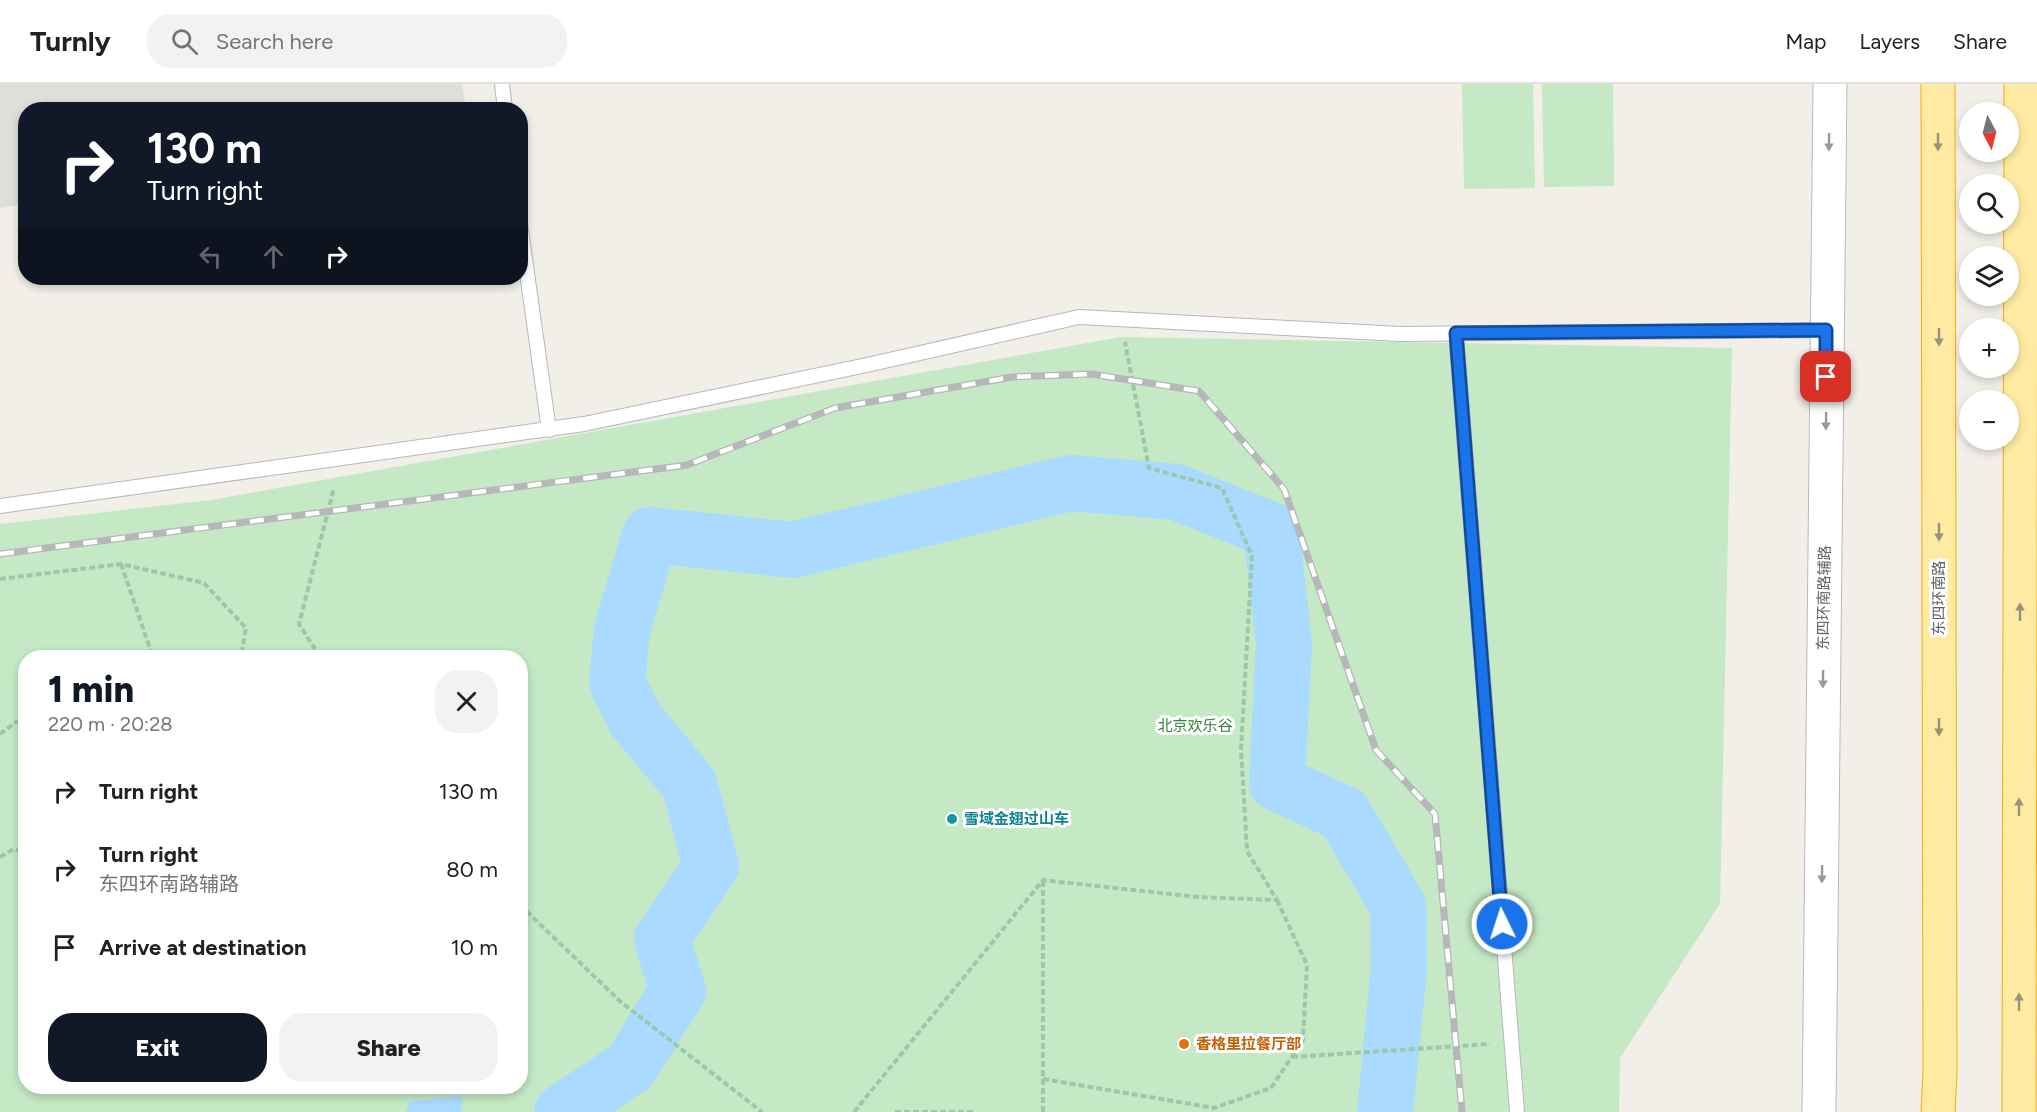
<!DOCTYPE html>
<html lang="en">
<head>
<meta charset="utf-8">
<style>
  :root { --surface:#fff; --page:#f2f2f2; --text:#202124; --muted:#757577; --line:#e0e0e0; --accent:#111827 }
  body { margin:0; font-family:Figtree,"Noto Sans SC",sans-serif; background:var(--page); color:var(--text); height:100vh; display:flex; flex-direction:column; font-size:22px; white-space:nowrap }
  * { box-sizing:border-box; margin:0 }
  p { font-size:20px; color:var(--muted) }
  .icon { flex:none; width:33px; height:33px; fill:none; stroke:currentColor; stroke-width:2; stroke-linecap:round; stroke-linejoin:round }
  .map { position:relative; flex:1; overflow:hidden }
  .details { position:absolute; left:18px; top:566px; width:510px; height:444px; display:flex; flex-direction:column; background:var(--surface); border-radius:24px; box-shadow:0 3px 9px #0003 }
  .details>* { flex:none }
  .banner { position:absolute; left:18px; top:18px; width:510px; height:183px; border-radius:24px; box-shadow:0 3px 9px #0003; background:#111827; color:#fff; overflow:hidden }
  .needle { width:39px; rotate:173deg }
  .controls { position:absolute; left:1959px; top:18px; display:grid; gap:12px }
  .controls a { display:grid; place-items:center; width:60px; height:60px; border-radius:50%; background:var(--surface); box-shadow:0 3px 9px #0003; font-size:30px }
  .pin { position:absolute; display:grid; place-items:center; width:51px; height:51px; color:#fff; margin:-26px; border-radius:12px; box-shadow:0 3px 9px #0006 }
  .me { position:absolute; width:66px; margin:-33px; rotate:356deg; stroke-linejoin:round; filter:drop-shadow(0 0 4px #0008) }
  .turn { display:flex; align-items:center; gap:21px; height:126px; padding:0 30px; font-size:27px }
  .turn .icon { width:78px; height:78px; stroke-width:2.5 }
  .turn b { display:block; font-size:42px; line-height:51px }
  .lanes { display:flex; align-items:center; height:57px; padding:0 30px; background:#0003; justify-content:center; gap:30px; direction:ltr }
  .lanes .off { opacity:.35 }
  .round { display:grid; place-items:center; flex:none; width:63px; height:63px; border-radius:24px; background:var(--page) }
  .overview { display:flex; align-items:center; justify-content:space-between; height:102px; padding:0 30px }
  h1 { font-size:36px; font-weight:800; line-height:45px; color:var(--accent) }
  .button { display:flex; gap:12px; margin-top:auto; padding:12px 30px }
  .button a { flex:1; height:69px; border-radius:24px; background:var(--accent); color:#fff; font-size:24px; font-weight:800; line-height:69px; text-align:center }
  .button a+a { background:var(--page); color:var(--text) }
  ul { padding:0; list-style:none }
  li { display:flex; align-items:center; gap:18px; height:78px; padding:0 30px }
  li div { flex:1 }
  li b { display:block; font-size:22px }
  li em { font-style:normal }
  header { display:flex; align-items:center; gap:36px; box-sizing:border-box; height:84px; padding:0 30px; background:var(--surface); border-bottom:2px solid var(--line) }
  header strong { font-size:28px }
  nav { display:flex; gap:33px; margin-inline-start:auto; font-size:21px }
  .search { width:420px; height:54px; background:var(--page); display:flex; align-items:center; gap:15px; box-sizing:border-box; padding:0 21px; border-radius:24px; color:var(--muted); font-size:22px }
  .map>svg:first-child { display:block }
</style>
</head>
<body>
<header>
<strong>Turnly</strong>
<div class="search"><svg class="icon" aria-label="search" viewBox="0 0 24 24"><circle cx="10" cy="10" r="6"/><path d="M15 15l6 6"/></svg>Search here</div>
<nav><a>Map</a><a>Layers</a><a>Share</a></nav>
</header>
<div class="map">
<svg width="2037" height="1028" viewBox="0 0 2037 1028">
  <rect width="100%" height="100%" fill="#f1efe8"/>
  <path fill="#e0deda" d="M0,0H462L466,25L26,26L25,120L0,124Z"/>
  <g fill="#c5e8c5" fill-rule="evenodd">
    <path d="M1462,0H1533L1535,104L1464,105Z"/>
    <path d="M1542,0H1613L1614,102L1544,103Z"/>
    <path d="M1121,253L1732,264L1720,820L1620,974L1619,1028H0V440L211,416ZM26,573H520V1002H26Z"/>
  </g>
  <path fill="#aadaff" d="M463,1012L461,1028H406L410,1017Z"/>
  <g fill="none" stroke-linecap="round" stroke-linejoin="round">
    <path stroke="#aadaff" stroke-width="56" d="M562,1028L630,983L678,907L662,855L711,782L689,700L635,635L617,598L622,546L650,451L793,466L1071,399L1176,408L1271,446L1284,560L1277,699L1344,730L1398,822L1399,883L1385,1028"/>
    <defs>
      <g id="service">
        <path d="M502,0L505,26"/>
        <path d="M520,139L549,346"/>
        <path d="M1456,249L1517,1028"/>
        <path d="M0,422L584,340L867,281L1079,233L1400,250L1826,246"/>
      </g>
      <path id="secondary" d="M1819,1028L1830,0"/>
      <g id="trunk">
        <path d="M1938,0L1940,989L1938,1028"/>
        <path d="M2019,1028L2021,0"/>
      </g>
    </defs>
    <use href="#service" stroke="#b5b8bc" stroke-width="16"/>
    <use href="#secondary" stroke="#b6babf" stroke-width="35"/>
    <use href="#trunk" stroke="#f9ab00" stroke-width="35"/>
    <g stroke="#9cc7a9" stroke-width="4" stroke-dasharray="6 3" stroke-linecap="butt">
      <path d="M121,480L153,573"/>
      <path d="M0,495L121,480L204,499L246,544L241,573"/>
      <path d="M320,573L299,540L334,404"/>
      <path d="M0,650L16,638H26"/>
      <path d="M0,773L14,765L26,769"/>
      <path d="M1043,797V1028"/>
      <path d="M520,821L621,918L762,1028"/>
      <path d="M1292,973L1490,960"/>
      <path d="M1043,995L1214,1024L1271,1004L1303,956L1307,881L1277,816"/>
      <path d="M854,1028L1043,796L1197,813L1277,816L1247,767L1241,665L1252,472L1222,404L1149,384L1125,258"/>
      <path d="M895,1028H974"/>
    </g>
    <use href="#service" stroke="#fff" stroke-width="14"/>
    <use href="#secondary" stroke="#fff" stroke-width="33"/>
    <use href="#trunk" stroke="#feeaa1" stroke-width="33"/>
    <defs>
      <path id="rail" d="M0,470L687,381L835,324L1012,293L1091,290L1199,307L1284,405L1376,666L1435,730L1462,1028"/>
    </defs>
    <use href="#rail" stroke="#b6b7b8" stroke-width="7"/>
    <use href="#rail" stroke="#fff" stroke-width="4.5" stroke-dasharray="14" stroke-linecap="butt"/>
  </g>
  <defs><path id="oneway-solid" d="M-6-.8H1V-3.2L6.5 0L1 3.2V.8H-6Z" transform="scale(1.5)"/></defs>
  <g fill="#979a9d">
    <use href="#oneway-solid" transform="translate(1829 58) rotate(91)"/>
    <use href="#oneway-solid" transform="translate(1826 337) rotate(91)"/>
    <use href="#oneway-solid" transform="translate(1823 595) rotate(91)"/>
    <use href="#oneway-solid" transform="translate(1822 790) rotate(91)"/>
  </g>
  <g fill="#97927c">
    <use href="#oneway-solid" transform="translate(1938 58) rotate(90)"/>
    <use href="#oneway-solid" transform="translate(1939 253) rotate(90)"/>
    <use href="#oneway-solid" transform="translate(1939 448) rotate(90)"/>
    <use href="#oneway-solid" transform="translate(2020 528) rotate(-90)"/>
    <use href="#oneway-solid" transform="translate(1939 643) rotate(90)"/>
    <use href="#oneway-solid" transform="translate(2019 723) rotate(-90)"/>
    <use href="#oneway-solid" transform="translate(2019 918) rotate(-90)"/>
  </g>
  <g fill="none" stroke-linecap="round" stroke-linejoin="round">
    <defs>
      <path id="route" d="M1502,840L1456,249L1826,246V293"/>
    </defs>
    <use href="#route" stroke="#114b97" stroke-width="15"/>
    <use href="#route" stroke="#1a73e8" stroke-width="10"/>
  </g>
  <circle fill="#0f9aa8" stroke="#fff" stroke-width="2" cx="952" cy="735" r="6"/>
  <circle fill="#e8710a" stroke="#fff" stroke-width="2" cx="1184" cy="960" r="6"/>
  <g text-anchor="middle" stroke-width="6" stroke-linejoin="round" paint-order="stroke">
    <g font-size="15" fill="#5f6368" stroke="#fff">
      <text transform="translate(1824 514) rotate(-89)" y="5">东四环南路辅路</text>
      <text transform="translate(1939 514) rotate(-90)" y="5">东四环南路</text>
    </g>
    <g font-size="15" fill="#348238" stroke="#fff">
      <text x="1195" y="647">北京欢乐谷</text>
    </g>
    <g font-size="15" font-weight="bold" fill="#0d838f" stroke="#fff" text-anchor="start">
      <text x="964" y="740">雪域金翅过山车</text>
    </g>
    <g font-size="15" font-weight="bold" fill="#c56008" stroke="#fff" text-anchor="start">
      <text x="1196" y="965">香格里拉餐厅部</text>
    </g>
  </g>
</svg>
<div class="controls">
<a><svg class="needle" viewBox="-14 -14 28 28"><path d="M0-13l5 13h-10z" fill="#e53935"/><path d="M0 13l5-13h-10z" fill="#757577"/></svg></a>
<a><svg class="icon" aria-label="search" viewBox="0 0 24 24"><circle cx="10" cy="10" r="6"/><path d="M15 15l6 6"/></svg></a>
<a><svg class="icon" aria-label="layers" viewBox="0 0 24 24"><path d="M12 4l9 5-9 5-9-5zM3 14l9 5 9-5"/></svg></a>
<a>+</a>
<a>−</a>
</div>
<div class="pin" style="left:1826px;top:293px;background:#d93025"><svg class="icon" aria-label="arrive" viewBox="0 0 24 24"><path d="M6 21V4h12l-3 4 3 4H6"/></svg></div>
<svg class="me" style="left:1502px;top:840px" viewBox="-20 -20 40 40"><circle r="17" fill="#1a73e8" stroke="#fff" stroke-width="3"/><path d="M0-11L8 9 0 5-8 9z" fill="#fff"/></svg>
<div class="banner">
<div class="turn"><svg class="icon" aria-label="right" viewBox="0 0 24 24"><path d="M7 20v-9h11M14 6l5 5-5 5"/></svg><div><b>130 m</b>Turn right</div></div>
<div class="lanes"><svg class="icon off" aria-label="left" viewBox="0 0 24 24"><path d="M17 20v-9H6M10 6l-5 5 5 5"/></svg><svg class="icon off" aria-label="ahead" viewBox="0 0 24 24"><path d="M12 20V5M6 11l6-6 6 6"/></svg><svg class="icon" aria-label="right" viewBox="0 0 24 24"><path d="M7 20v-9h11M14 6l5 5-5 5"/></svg></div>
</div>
<section class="details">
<div class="overview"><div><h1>1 min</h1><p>220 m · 20:28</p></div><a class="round"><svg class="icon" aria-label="close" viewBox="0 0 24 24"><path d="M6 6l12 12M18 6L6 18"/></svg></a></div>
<ul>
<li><svg class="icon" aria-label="right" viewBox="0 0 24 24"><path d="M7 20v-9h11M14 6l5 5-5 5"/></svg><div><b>Turn right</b></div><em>130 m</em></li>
<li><svg class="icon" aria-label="right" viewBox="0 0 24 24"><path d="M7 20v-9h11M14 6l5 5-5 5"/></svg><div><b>Turn right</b><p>东四环南路辅路</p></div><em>80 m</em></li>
<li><svg class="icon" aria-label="arrive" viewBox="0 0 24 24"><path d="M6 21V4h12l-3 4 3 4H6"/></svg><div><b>Arrive at destination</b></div><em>10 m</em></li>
</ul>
<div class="button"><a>Exit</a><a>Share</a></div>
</section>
</div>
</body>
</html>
